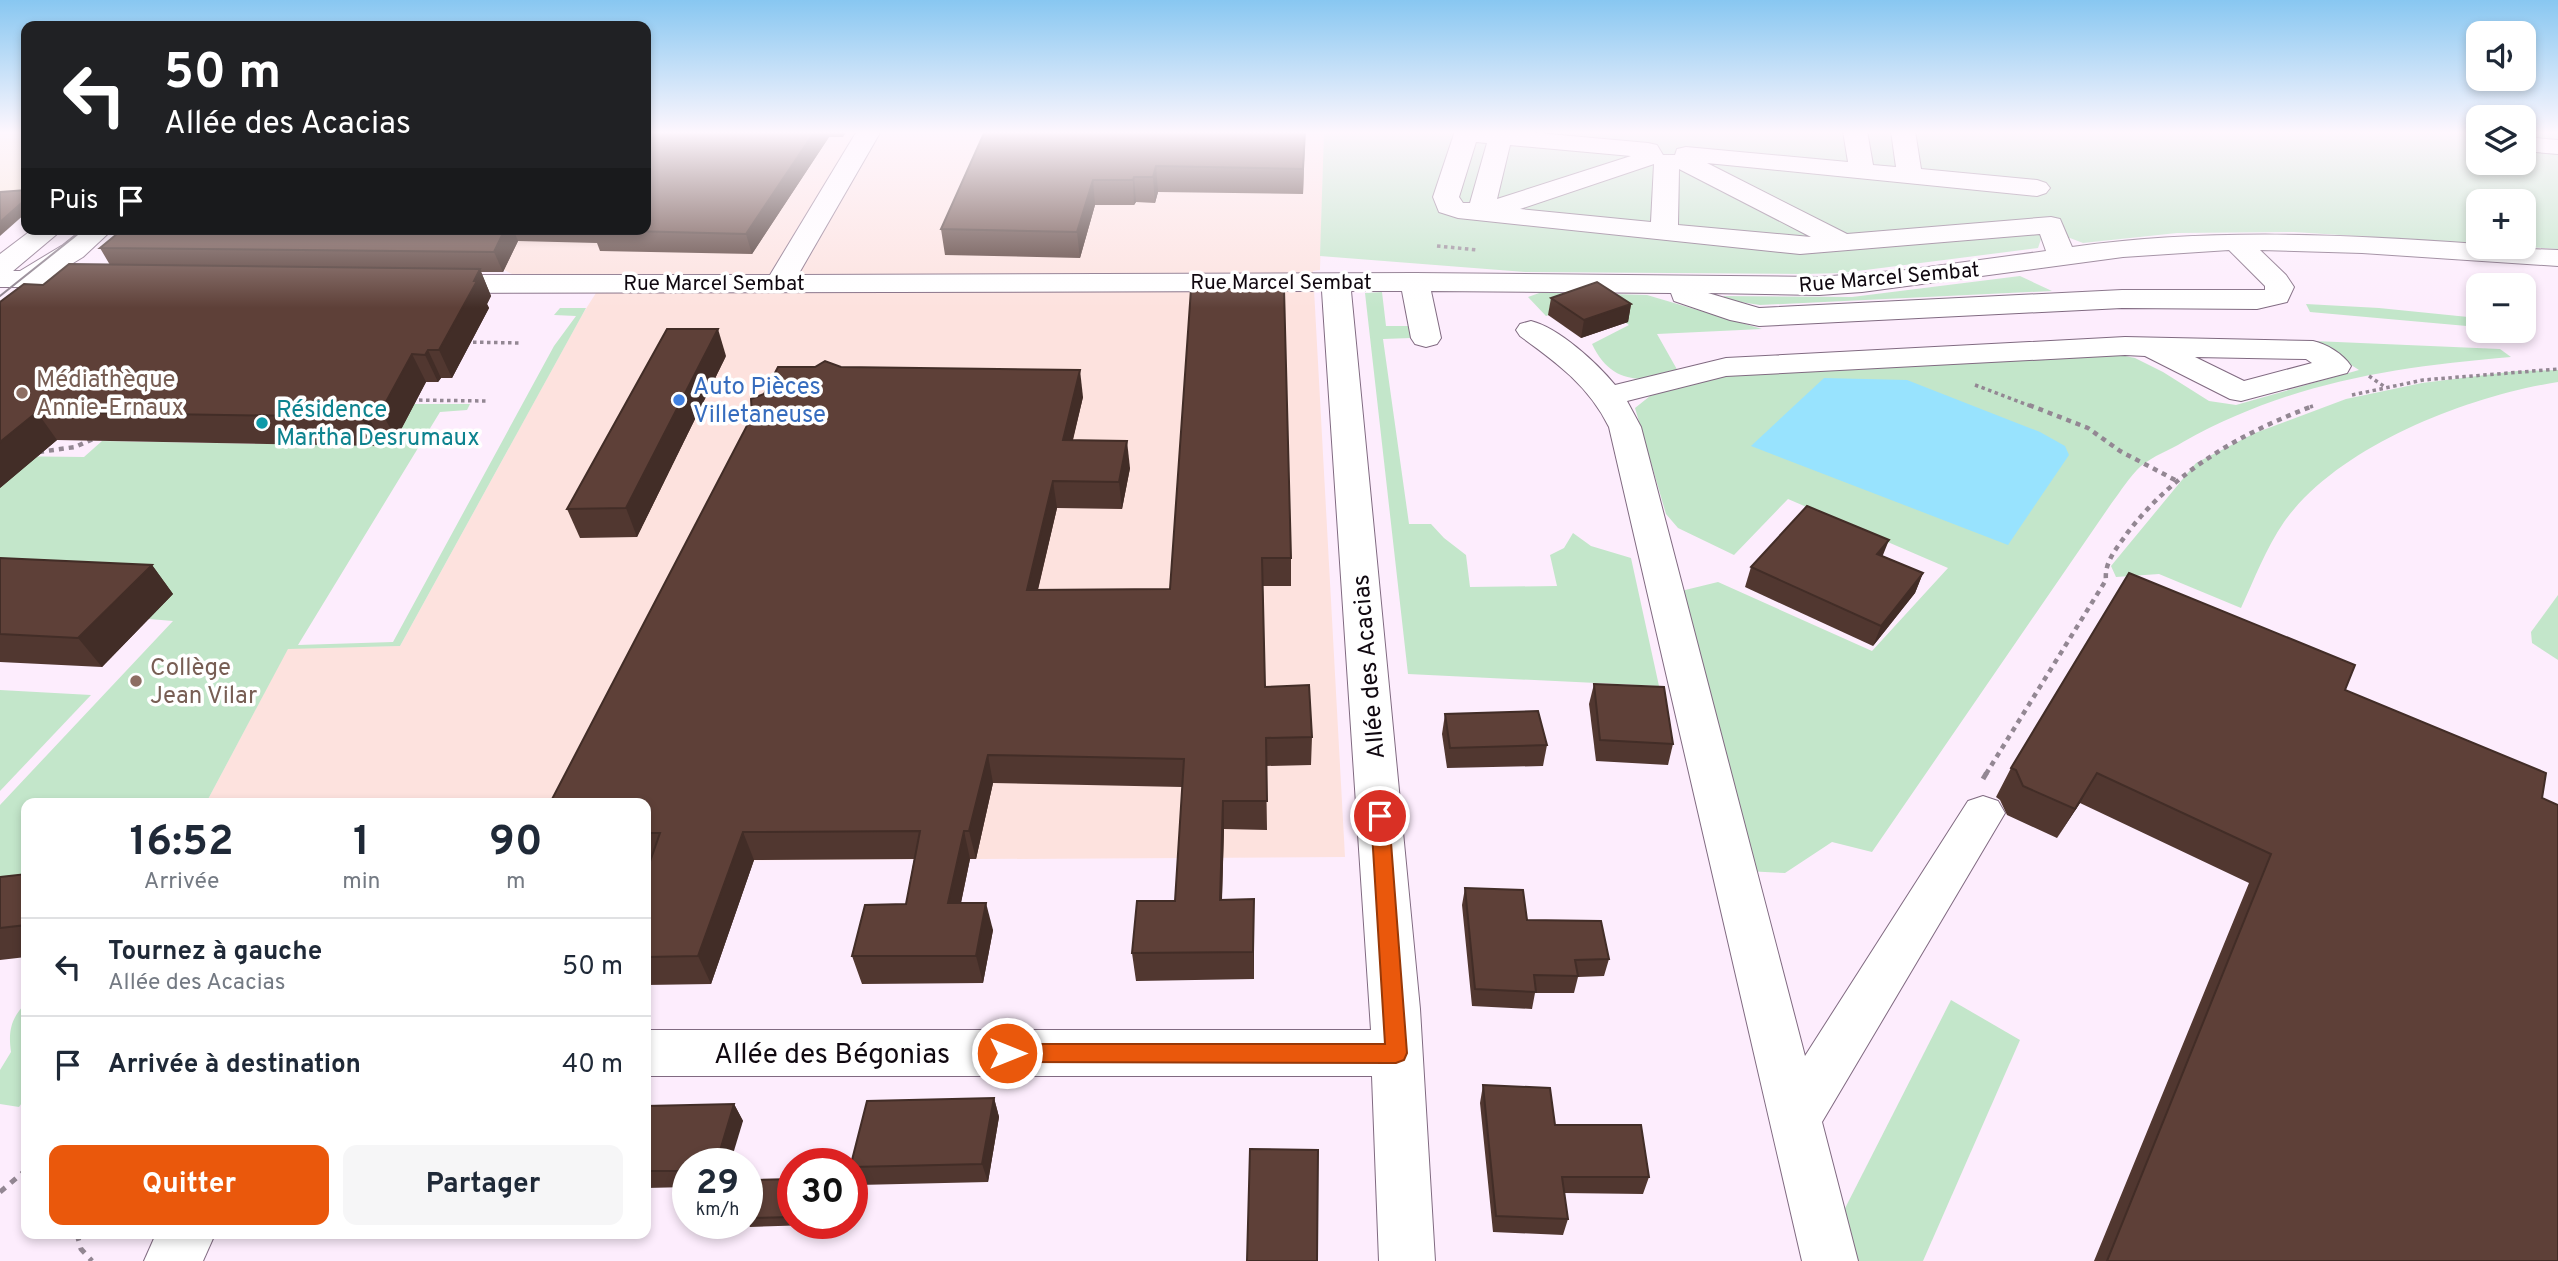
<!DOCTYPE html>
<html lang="fr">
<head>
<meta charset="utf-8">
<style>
  :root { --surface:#fff; --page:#f6f6f7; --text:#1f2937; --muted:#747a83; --line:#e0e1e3; --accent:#ea580c }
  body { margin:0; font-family:Overpass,sans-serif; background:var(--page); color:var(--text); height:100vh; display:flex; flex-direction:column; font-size:26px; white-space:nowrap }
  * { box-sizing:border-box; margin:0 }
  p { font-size:23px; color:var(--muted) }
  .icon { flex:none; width:38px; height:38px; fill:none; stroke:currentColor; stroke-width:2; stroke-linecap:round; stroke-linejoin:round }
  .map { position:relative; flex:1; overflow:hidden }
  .drawer { position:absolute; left:21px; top:798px; width:630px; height:441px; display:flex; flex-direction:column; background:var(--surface); border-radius:14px; box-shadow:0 4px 10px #0003 }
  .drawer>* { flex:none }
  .hud { position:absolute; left:21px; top:21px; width:630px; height:214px; border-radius:14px; box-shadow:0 4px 10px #0003; background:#202124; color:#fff; overflow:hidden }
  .controls { position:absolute; left:2466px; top:21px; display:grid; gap:14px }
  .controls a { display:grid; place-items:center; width:70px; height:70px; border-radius:14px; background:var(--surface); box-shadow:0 4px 10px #0003; font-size:35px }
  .speed { position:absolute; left:672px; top:1148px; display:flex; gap:14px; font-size:35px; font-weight:700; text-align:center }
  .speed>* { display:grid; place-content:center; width:91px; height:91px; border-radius:50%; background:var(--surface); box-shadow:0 4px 10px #0003; line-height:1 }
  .speed small { font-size:18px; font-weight:400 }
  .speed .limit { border:10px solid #d22; background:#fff; color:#111 }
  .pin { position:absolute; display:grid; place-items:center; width:60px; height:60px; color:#fff; margin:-30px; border:4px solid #fff; border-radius:50%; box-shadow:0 2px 7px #0007 }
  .me { position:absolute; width:77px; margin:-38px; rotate:90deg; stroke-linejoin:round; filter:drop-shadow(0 0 5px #0008) }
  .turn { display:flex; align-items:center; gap:24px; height:147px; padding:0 28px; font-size:32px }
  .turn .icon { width:91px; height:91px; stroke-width:2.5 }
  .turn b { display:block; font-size:49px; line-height:60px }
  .then { display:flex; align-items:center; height:66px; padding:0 28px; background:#0003; gap:14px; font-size:26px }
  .eta { display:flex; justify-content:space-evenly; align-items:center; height:119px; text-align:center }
  .eta b { font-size:42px; font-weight:700; line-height:49px }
  .primary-button { display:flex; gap:14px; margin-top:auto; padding:14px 28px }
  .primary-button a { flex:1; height:80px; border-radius:14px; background:var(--accent); color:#fff; font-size:28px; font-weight:700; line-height:80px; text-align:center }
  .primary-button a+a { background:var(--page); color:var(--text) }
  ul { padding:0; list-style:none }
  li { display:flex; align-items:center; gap:21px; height:98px; padding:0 28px; border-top:2px solid var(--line) }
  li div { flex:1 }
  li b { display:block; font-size:26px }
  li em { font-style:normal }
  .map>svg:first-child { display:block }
</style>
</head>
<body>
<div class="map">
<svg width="2558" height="1261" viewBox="0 0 2558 1261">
  <rect width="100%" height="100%" fill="#fdedfd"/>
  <path fill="#fde2de" d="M646,131H1324L1320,270L1313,271L1345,857L646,861V803H206L288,648L400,646L582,315L608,274L514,275L502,269L498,229H646Z"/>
  <path fill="#f8e6d5" d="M0,131H26V216L0,217Z"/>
  <g fill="#c3e6ca">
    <path d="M1324,131H2478V163H2524V131H2558V249L2524,247V201H2478V244L2294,232L2177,233L2083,243L2070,238L2041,239L2038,248L1842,273L1804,274L1525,272L1320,256Z"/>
    <path d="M2020,276L2052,291L1760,305L1727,300L1723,296L1852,297Z"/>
    <path d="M1382,292L1386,326H1409L1411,338L1383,339L1409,524H1431L1444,538L1466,555L1470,587L1557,586L1550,555L1564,548L1573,533L1591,546L1631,558L1659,686L1408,674L1365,293Z"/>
    <path d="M1542,292L1647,295L1762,329L1657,334L1679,373C1641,383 1611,384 1592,344L1629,325L1594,299L1546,316L1528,297Z"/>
    <path d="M2306,304L2379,308L2478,318V327L2310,312Z"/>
    <path d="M560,308H586L400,646L288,649L206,803H26V906L0,909V805L173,621L149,619L0,586V456L84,457L102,441L392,446L414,404H470L467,410L440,412L298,645L393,642L554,346L576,316L554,315Z"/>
    <path d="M2314,341L2500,349L2511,357C2393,367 2288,383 2183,442C2170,450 2153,456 2141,466C2130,476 2120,492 2111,504L1872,852L1832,842L1785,873L1745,871L1681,591L1718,582L1872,651L1948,568L1788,499L1734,555L1678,528L1666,514L1635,408L1650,396L1741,370L2096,350L2135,358L2163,372L2209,401L2236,405L2359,370Z"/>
    <path d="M2558,370V382C2468,396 2338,446 2284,522C2266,548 2254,580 2241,608L2159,574L2116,577L2111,566L2196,463L2255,433L2346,399L2422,383L2517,371Z"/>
    <path d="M2558,595V660L2532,643L2531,632Z"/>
    <path d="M0,690L91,695L0,791Z"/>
    <path d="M1951,1000L2020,1040L1923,1261H1846L1836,1226Z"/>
    <path d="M26,1003V1097L19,1107L0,1104V1070L11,1052C8,1031 11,1018 26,1003Z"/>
  </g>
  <path fill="#98e3fe" d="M1824,378L1907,380L2040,432L2065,446L2069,455L2008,545L1751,446Z"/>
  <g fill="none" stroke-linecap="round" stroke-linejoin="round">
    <defs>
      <g id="minor">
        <path d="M857,131H881L798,275L1415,273L1819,277L1906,270L2046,251L2040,234L1800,254L1458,218L1439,212L1433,197L1455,131H1516L1648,143L1657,145L1663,155H1675L1677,149L1686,147L1848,162L1843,131H1867L1873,165L1896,167L1891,131H1915L1921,169L2037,180L2046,183L2050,188L2046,193L2037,196L1707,163L1847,234L2051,217L2060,219L2072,247C2208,228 2342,234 2478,244V247L2558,250V266L2362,253L2260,250L2286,275L2294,287L2287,302L2257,309L2122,308L1759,326L1730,320L1674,301L1671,293L1431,291L1441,338L1437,344L1426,347L1415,344L1411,338L1402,291H1351L1420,1009L1435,1261H1379L1372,1076H646V1030H1371L1322,291L436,293L426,290L422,284L426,278L436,275H770ZM1476,142L1487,143L1470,203H1463L1459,197ZM1510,145L1631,156L1497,199ZM1654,164L1651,222L1520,209ZM1679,169L1811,237L1678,225ZM2229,250L2265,286V290H2122L1759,308L1708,293L1819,295L1862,292L2123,257Z"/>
        <path d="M2524,137L2558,140V154L2524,151Z"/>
        <path d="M33,229H63L13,271H20L63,245L83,229H113L83,257L60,271L113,273L117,279L113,285L103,287H0V254Z"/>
        <path d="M1531,321C1559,328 1597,363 1615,385L1726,358L2125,337L2313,341C2327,344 2343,354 2351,366L2347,373L2241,401L2230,399L2145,356L2125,355L1726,376L1627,401L1641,427L1805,1056L1968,801L1983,796L1998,801L2005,813L1822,1122L1858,1261H1802L1609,427C1589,386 1556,362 1520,336L1516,330L1520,324ZM2195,357L2306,359L2312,363L2244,381Z"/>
        <path d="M156,1234H215L203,1261H144Z"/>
      </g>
    </defs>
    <use href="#minor" stroke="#806a81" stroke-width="2"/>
    <g stroke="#938793" stroke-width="3.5" stroke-dasharray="3.5 3.5" stroke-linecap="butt">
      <path d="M1437,246L1478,250"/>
      <path d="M466,342L520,343"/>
      <path d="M2369,376L2385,387"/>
      <path d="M1975,385L2033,407"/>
      <path d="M2352,395L2423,380L2558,369"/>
      <path d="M412,400L486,401"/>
      <path d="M2310,407L2313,406"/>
    </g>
    <g stroke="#938793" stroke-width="4.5" stroke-dasharray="5 5" stroke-linecap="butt">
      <path d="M2029,405L2088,428L2120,451L2177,481"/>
      <path d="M39,452L75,447L95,438"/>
      <path d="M1986,774L2106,580C2104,561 2118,547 2128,532C2176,470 2241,433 2313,406"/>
    </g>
    <g stroke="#938793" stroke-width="5" stroke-dasharray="7 7" stroke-linecap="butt">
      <path d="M1983,779L1987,772"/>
      <path d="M0,1192L26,1170"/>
      <path d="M77,1234L81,1249L92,1261"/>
    </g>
    <use href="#minor" fill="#fff" fill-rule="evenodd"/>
    <path stroke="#887c88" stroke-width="2" d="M0,296L84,229"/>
  </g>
  <g fill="#513730">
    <path d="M646,131H847L843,137H829L752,254L600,251L597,243L518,241L503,272H481L491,296L487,304L489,308L452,378H441L438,382H426L396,439L381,440L376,446L57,440L0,488L43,285L110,265L100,248L123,229H646Z"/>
    <path d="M985,131H1305L1303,194L1158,192L1155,203L1136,202L1134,205H1095L1080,258L945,255L941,229Z"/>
    <path d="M1191,289L1291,558V586H1263L1265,687L1312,737L1311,765L1266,766L1267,830L1224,829L1222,900L1254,927V979L1136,981L1132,953L1175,901L1182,787L993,783L976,859H970L961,903L993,930L983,983L862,984L852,956L906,904L914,859L754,860L711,984L646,985V873L650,861H646V803L841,367L1083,397L1073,440L1130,468L1122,509L1057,508L1038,590L1170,589Z"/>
    <path d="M1551,298L1631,304L1628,322L1581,338L1548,315Z"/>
    <path d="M726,356L637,537L580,538L567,509Z"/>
    <path d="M1883,556L1923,573L1915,593L1873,646L1745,587L1751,567Z"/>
    <path d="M0,558L152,565L173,594L102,667L0,662Z"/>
    <path d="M1594,684L1673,744L1668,765L1596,761L1589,704Z"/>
    <path d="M2345,690L2542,798L2558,1261H2094L2249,883L2080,803L2057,838L2007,815L2000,800L1996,797L2011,768Z"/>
    <path d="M1445,714L1547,745L1543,766L1447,768L1442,734Z"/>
    <path d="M26,874V957L0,960V877Z"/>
    <path d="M1465,888L1527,920L1609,959L1604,976L1578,977L1574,993H1535L1532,1009L1472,1006L1462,905Z"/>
    <path d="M1483,1085L1649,1177L1643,1194L1564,1193L1568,1219L1563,1235L1493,1232L1480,1103Z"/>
    <path d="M994,1098L999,1117L988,1182L858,1185L852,1172V1164Z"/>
    <path d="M734,1104L743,1121L688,1164V1187L646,1188V1106Z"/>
    <path d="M793,1179V1223H811V1225L750,1227L747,1222V1209Z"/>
  </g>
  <g fill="#422d27">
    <path d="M815,131H827L829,137L752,254L746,234Z"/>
    <path d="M1305,131L1303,194V169Z"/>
    <path d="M1156,166L1158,192L1155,203L1153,177Z"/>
    <path d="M1134,177L1136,202L1134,205L1133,180Z"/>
    <path d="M1093,180L1095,205L1080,258L1077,232Z"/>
    <path d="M26,199V213L0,236V222Z"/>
    <path d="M505,229H513L518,241L503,272L494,252Z"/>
    <path d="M480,269L491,296L487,304L489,308L452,378L439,350Z"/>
    <path d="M1631,304L1628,322L1581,338L1584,320Z"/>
    <path d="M718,329L726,356L637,537L626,508Z"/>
    <path d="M428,350L441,378L438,382L425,355Z"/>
    <path d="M412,354L426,382L396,439L381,411Z"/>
    <path d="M1080,370L1083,397L1066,467L1063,440Z"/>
    <path d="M37,412L57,440L0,488V442Z"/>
    <path d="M366,412L381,440L376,446L361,417Z"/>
    <path d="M1127,441L1130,468L1122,509L1119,482Z"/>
    <path d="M1053,481L1057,508L1031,618L1027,590Z"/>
    <path d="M1889,540L1881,560L1877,554Z"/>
    <path d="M152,565L173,594L102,667L78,638Z"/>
    <path d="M1923,573L1915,593L1873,646L1881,626Z"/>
    <path d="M988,755L993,783L976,859L969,831Z"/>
    <path d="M2097,773L2080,803L2057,838L2075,809Z"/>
    <path d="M1223,801L1224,829L1221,928L1220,900Z"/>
    <path d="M964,831L970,859L955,931L948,903Z"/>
    <path d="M743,832L754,860L711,984L698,956Z"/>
    <path d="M1254,899V979L1253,952Z"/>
    <path d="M986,903L993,930L983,983L976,956Z"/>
    <path d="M994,1098L999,1117L988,1182L982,1164Z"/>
    <path d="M734,1104L743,1121L730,1164H716Z"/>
  </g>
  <g fill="#5e4038" stroke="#422d27" stroke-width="2">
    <path d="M646,131H815L746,234L593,230V229H646Z"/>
    <path d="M985,131H1305L1303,169L1156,166L1153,177H1134L1133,180H1093L1077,232L941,229Z"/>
    <path d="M26,190V199L0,222V192Z"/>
    <path d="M123,229H505L494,252L100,248Z"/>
    <path d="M69,264L480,269L474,281H477L439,350H428L425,355L412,354L381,411L366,412L361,417L37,412L0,442V302L24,284L43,285Z"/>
    <path d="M1597,282L1631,304L1584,320L1551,298Z"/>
    <path d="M1191,289H1284L1291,558H1262L1265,687L1309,685L1312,737L1266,738L1267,801H1223L1220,900L1254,899L1253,952L1132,953L1137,901H1175L1184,759L988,755L969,831H964L948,903H986L976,956H852L865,905L906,904L920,831L743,832L698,956L646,957V873L660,833H646V803H550L752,416L751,399L764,394L778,367H815L825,361L841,367L1080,370L1063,440L1127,441L1119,482L1053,481L1027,590L1170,589Z"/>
    <path d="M667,329H718L626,508L567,509Z"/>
    <path d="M1807,506L1889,540L1877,554L1923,573L1881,626L1751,567Z"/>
    <path d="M0,558L152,565L78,638L0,634Z"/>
    <path d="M2129,573L2355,665L2345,690L2546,773L2542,798L2558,805V1261H2107L2271,854L2097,773L2075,809L2023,786L2016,770L2011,768Z"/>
    <path d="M1594,684L1664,687L1673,744L1600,740Z"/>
    <path d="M1538,711L1547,745L1450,748L1445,714Z"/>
    <path d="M26,874V925L0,928V877Z"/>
    <path d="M1465,888L1523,890L1527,920L1601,921L1609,959L1575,960L1578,976L1534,975L1536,992L1475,989Z"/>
    <path d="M1483,1085L1550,1088L1555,1125H1641L1649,1177H1562L1568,1219L1496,1216Z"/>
    <path d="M994,1098L982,1164L852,1167V1164H851L867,1101Z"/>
    <path d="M734,1104L716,1164H688V1171H646V1106Z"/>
    <path d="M1250,1149L1318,1150L1317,1261H1247Z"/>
    <path d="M793,1179V1217L747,1218V1209L756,1180Z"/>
  </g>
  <linearGradient id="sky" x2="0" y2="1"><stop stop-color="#88c7f1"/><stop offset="0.43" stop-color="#fef7fe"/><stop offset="1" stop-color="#fef7fe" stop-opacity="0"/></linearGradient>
  <rect width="2558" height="308" fill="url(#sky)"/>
  <path fill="#ea580c" stroke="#983908" stroke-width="2" d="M1380,809L1386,811L1389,816L1407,1053L1404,1060L1396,1063L1007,1062L1000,1060L997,1053L1000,1046L1007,1044H1385L1371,816L1374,811Z"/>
  <g fill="#8d6e63" stroke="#fff" stroke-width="2.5">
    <circle cx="22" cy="393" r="7"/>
    <circle cx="136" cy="681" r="7"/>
  </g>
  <circle fill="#3f7fe0" stroke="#fff" stroke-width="2.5" cx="679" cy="400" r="7"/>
  <circle fill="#0f9aa8" stroke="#fff" stroke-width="2.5" cx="262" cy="423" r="7"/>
  <g text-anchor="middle" stroke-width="7" stroke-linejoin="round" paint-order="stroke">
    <g font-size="21" fill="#100810" stroke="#fff">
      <text transform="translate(1889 277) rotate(-5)" y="7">Rue Marcel Sembat</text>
      <text x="1281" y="289">Rue Marcel Sembat</text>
      <text x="714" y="290">Rue Marcel Sembat</text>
    </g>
    <g font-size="24" fill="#785e54" stroke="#fff" text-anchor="start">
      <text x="36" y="387">Médiathèque<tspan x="36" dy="28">Annie-Ernaux</tspan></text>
      <text x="150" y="675">Collège<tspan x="150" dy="28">Jean Vilar</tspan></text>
    </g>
    <g font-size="24" fill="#366cbe" stroke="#fff" text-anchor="start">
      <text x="693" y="394">Auto Pièces<tspan x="693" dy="28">Villetaneuse</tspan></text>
    </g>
    <g font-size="24" fill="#0d838f" stroke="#fff" text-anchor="start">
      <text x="276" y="417">Résidence<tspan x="276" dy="28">Martha Desrumaux</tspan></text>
    </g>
    <g font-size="24" fill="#100810" stroke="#fff">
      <text transform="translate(1368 667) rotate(-95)" y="8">Allée des Acacias</text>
    </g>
    <g font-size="28" fill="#100810" stroke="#fff">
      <text x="832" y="1063">Allée des Bégonias</text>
    </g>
  </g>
</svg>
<div class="controls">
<a><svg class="icon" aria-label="sound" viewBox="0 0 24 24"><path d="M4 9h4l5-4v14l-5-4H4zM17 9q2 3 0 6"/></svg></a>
<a><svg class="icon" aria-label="layers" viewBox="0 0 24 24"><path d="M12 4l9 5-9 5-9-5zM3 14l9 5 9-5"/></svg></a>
<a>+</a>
<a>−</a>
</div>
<div class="speed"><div>29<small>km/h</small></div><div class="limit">30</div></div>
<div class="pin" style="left:1380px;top:816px;background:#d93025"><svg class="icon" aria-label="arrive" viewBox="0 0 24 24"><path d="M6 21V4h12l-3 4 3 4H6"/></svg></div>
<svg class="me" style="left:1007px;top:1053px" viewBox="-20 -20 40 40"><circle r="17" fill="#ea580c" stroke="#fff" stroke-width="3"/><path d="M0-11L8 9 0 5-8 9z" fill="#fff"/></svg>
<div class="hud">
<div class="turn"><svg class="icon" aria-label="left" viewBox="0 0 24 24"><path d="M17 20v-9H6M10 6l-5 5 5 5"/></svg><div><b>50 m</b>Allée des Acacias</div></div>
<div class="then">Puis<svg class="icon" aria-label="arrive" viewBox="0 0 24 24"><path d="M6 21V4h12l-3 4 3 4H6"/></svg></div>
</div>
<section class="drawer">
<div class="eta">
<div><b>16:52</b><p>Arrivée</p></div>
<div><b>1</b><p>min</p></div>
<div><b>90</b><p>m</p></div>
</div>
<ul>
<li><svg class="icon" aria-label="left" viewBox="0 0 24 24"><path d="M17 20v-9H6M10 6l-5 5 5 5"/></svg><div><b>Tournez à gauche</b><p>Allée des Acacias</p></div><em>50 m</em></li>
<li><svg class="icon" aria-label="arrive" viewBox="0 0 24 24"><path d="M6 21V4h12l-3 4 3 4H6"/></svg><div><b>Arrivée à destination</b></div><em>40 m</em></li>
</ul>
<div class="primary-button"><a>Quitter</a><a>Partager</a></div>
</section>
</div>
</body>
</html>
